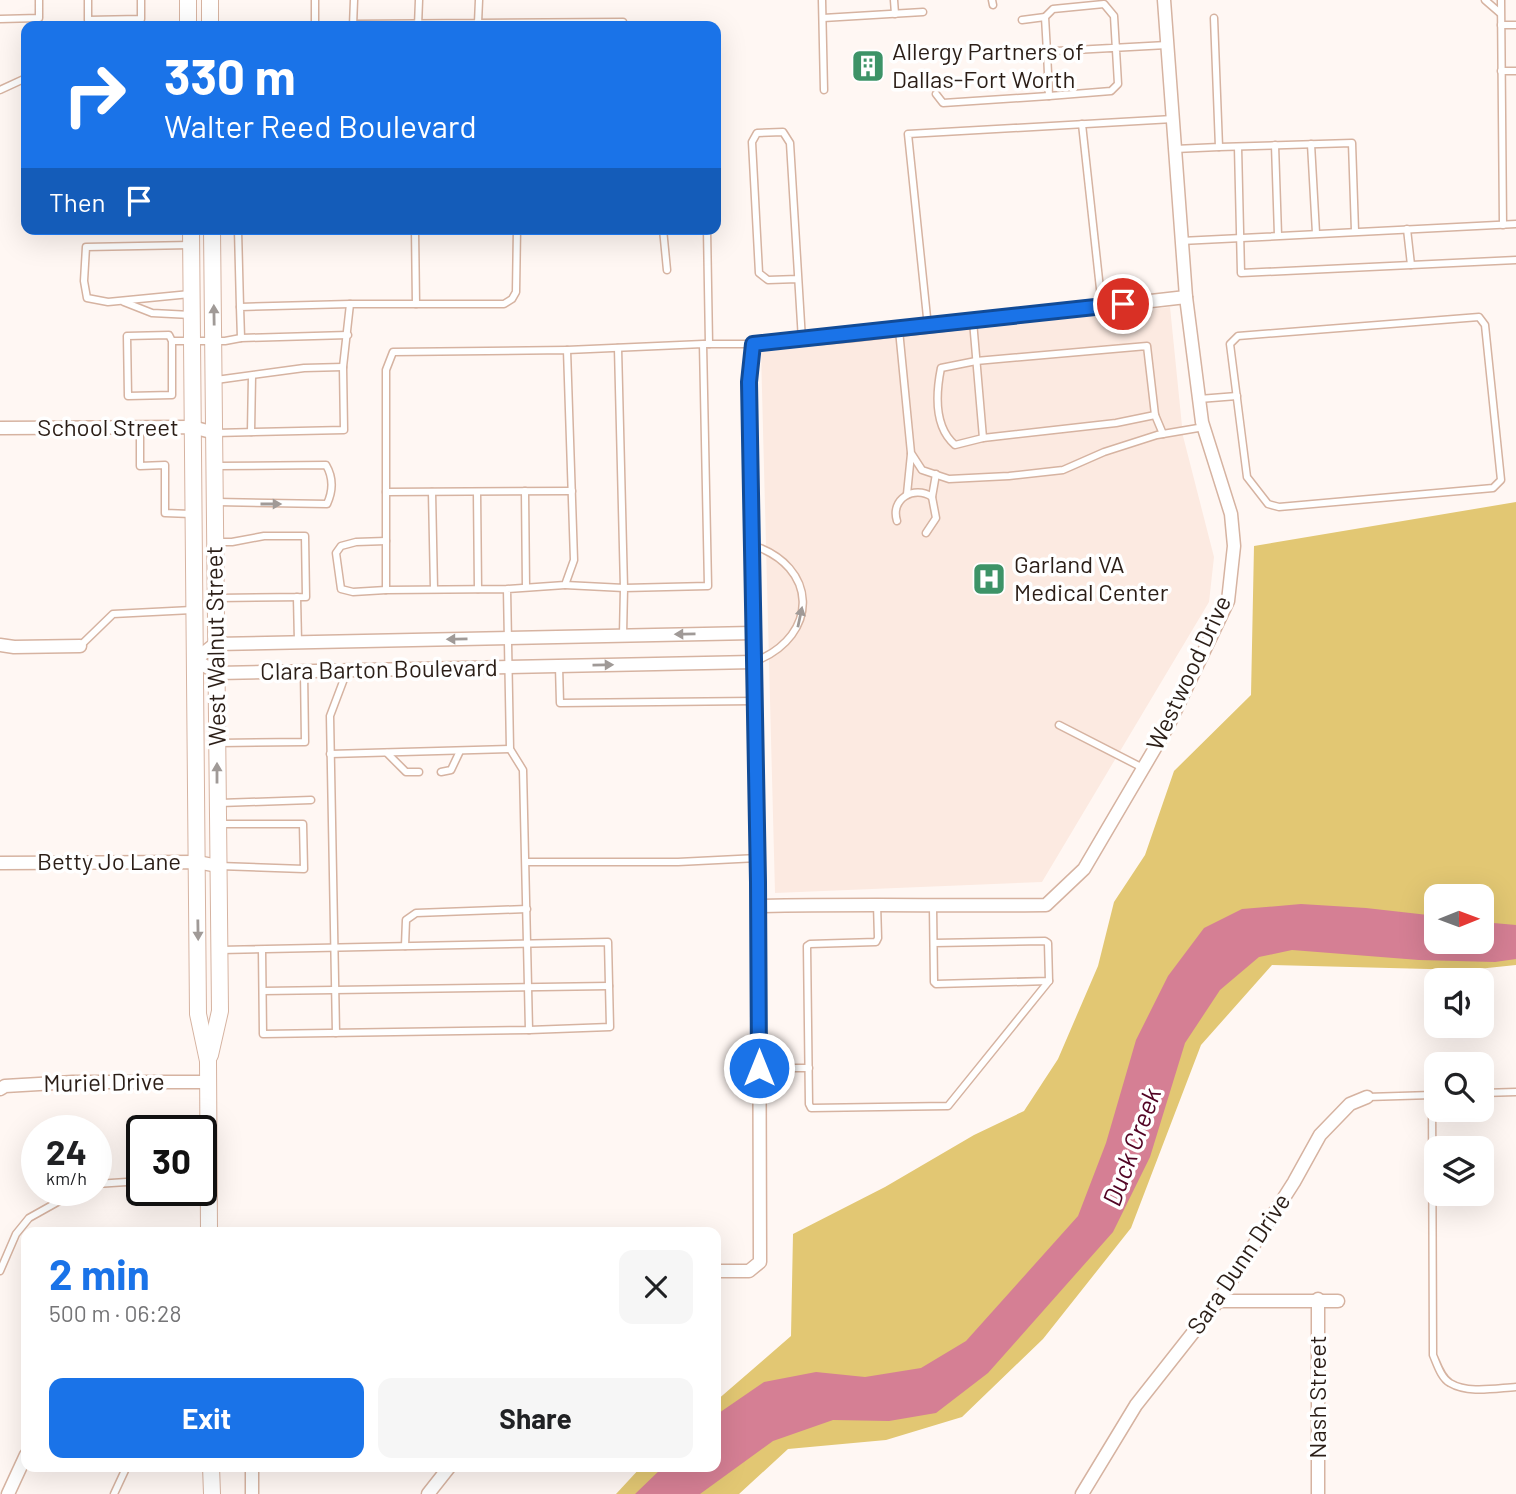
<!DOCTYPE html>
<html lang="en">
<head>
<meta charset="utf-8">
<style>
  :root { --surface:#fff; --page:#f6f6f6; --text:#202124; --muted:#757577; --accent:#1a73e8 }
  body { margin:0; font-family:Barlow,sans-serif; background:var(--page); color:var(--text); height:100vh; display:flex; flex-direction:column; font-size:26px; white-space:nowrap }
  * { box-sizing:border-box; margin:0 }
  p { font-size:23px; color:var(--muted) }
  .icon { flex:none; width:38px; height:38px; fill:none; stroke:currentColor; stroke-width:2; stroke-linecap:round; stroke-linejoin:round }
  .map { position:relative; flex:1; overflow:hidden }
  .panel { position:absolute; left:21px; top:1227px; width:700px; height:245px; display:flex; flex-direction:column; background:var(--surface); border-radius:14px; box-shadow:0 7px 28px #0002 }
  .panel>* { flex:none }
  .guide { position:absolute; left:21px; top:21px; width:700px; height:214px; border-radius:14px; box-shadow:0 7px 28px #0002; background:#1a73e8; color:#fff; overflow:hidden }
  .needle { width:46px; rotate:89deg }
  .tools { position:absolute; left:1424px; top:884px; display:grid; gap:14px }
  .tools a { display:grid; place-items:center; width:70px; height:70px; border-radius:14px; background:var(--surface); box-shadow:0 7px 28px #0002; font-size:35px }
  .speed { position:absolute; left:21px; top:1115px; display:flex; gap:14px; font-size:35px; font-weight:700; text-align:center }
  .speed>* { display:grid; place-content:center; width:91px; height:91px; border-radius:50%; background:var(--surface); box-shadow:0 7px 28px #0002; line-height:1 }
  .speed small { font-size:18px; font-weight:400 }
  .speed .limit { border:4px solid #111; border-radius:10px; background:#fff; color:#111 }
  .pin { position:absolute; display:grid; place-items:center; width:60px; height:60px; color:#fff; margin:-30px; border:4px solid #fff; border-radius:50%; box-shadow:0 2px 7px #0007 }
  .me { position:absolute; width:77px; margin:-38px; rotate:0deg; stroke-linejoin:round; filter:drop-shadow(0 0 5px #0008) }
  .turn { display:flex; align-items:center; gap:24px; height:147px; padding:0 28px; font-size:32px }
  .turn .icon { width:91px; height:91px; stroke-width:2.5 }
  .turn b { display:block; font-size:49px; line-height:60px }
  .then { display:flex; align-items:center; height:66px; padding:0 28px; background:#0003; gap:14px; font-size:26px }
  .round { display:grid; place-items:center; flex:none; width:74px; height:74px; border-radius:14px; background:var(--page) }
  .overview { display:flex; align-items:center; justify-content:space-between; height:119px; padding:0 28px }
  h1 { font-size:42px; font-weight:700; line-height:52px; color:var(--accent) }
  .cta { display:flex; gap:14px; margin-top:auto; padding:14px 28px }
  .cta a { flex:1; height:80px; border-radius:14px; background:var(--accent); color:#fff; font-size:28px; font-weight:700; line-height:80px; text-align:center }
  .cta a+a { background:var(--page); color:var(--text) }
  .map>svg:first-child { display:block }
</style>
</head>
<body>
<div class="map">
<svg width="1516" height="1494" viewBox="0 0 1516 1494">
  <rect width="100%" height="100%" fill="#fff7f3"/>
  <path fill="#fceae1" d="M1170,307L1183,436L1214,557L1209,602L1042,882L775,893L761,352Z"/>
  <path fill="#e2c773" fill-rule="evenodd" d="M1516,502V965L1468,970L1272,965L1201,1045L1131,1228L1043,1339L962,1417L886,1440L788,1449L739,1494H616L641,1467L716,1466V1401L791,1336L793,1234L885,1187L974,1135L1024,1111L1058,1059L1098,966L1114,902L1145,855L1174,771L1251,695L1254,546ZM1437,896H1482V942H1437Z"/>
  <path fill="#d57f94" d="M1301,904L1366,908L1437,916V942H1482V922L1516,925V959L1495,962L1419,960L1292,950L1259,957L1220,990L1185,1043L1150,1157L1113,1232L988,1373L936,1413L889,1421L833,1420L773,1441L700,1494H635L663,1467L716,1466V1415L764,1382L816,1372L865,1377L921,1368L966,1341L1078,1216L1106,1143L1136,1040L1168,976L1204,928L1242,909Z"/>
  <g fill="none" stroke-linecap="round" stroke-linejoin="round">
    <defs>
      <g id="service">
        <path d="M88,0V20L141,19V0"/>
        <path d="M822,0L824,90"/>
        <path d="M894,0L895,14"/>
        <path d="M992,0L993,5"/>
        <path d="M1485,0L1500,13"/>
        <path d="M1501,0L1503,225"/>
        <path d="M823,18L923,12"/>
        <path d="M0,19L39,18V0"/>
        <path d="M1022,20L1045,17"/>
        <path d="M478,23L623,22V26"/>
        <path d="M353,24L478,23L479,0"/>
        <path d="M1501,25H1516"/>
        <path d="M315,26V0"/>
        <path d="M353,26L354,0"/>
        <path d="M418,26L419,0"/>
        <path d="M689,26H697"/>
        <path d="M1047,52L1045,17L1053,9L1104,4L1114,16L1118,84L1111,91L1049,96L1047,52L1056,51L1167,45"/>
        <path d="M1501,71H1516"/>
        <path d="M0,90L26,78"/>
        <path d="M936,94L943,103L1049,96"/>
        <path d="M1082,124L1102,307"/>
        <path d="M1311,144L1316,233"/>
        <path d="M1275,145L1278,235"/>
        <path d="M1219,147L1352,143L1355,231"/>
        <path d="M1238,147L1241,273L1411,265L1407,229"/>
        <path d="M1175,149L1219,147L1214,18"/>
        <path d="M663,229L667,270"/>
        <path d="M707,229L709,344"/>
        <path d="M213,231L238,229"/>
        <path d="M1181,241L1516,224"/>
        <path d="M1411,265L1516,260"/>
        <path d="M798,279L768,280L759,273L752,142L757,133L783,132L790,143L802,340"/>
        <path d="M190,294L108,302L87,298L84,281L86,247L191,245"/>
        <path d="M124,302L152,313L191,315"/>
        <path d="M416,304H504L512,299L516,292L517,229"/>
        <path d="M240,307L238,230L367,229"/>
        <path d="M1479,317L1485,325L1501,480L1493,488L1279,507L1268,504L1247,477L1230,344L1238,336Z"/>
        <path d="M973,321L983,438L1116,423L1155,415L1163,434"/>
        <path d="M928,327L908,134L1173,119"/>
        <path d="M899,330L911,453L922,470L949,479L1009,476L1063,470L1104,452L1157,435L1204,427"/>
        <path d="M241,338L240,307L350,304"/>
        <path d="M172,341L169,335L127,336L128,396L172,395V341H225L241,338L348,335"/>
        <path d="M705,344H753"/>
        <path d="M567,350L703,344L708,586L624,588L623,635"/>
        <path d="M216,380L304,368L343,367"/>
        <path d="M1199,399L1237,396"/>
        <path d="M140,428V466L165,465V513L191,514"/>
        <path d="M251,432L252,376"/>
        <path d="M215,433L344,430L343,367L350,304H416L415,229"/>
        <path d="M983,438L955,445C934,427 936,393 941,368L976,361L1147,346L1155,415"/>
        <path d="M216,466L326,465C333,477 333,491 327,504L217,502"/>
        <path d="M525,491L526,587"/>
        <path d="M386,492L572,491"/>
        <path d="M432,492L434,589"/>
        <path d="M477,492L478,589"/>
        <path d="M907,494L911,454"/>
        <path d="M897,521C890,499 914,485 932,497"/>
        <path d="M926,533L936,518L932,497L936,474"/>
        <path d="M386,541L356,542L341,546L336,553L341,589L353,592L386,590"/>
        <path d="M215,542H232L264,536H305L306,597L217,598"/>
        <path d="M752,545C818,566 820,635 756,661"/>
        <path d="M565,585L624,588L618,348"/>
        <path d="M297,597L298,642"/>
        <path d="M80,646L113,614L192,610"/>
        <path d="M559,666L560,703L755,701"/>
        <path d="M1059,725L1143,768"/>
        <path d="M219,743L305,742L304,671"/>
        <path d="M387,753L406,772H419"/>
        <path d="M330,754L510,749"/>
        <path d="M441,772L451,770L460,751"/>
        <path d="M220,803L311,800"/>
        <path d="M526,862H678L758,858"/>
        <path d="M219,866L304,869L303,824H220"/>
        <path d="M877,904L878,938L876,942L810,944L807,946L809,1104L811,1108L948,1106L1049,981"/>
        <path d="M933,907L934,982L936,984L1049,981L1048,943L1045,941L934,943"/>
        <path d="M405,946L406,920L416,913L527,909"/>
        <path d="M220,950L608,942L610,1027L529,1030"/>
        <path d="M262,950L263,1034L529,1030L523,770L510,749L507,589L565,585L574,560L567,350L393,352L386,370V590L507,589"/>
        <path d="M263,991L609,986"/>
        <path d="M336,1033L330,716L347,671"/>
        <path d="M759,1068H809"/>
        <path d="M1482,1093L1516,1092"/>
        <path d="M1437,1094L1432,1095L1433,1355C1437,1364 1441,1378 1450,1383C1468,1394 1497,1388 1516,1387"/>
        <path d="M1367,1097L1432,1095"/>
        <path d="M96,1184L142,1181"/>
        <path d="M0,1271L16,1234L29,1218L79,1190"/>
        <path d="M114,1494L127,1466"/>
      </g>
      <g id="minor">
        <path d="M0,428L192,427L215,433"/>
        <path d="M753,633L215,644L195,660L217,673L754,662"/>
        <path d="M0,645L14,647L80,646"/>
        <path d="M0,863L197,862L218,866"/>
        <path d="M759,906C855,904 950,906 1046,905L1084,869L1168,726L1228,601L1234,546L1231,514L1202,422L1186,297L1164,0"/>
        <path d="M0,1089L5,1086L73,1082H208"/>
        <path d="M716,1271H749L760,1262L759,906L749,382L753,344L853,335L1186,297"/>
        <path d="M1218,1301H1338"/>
        <path d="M252,1466V1494"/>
        <path d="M8,1494L26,1455"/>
        <path d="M428,1494L450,1466"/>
        <path d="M1082,1494L1136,1405L1218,1301L1294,1182L1320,1135L1350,1104L1367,1097"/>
        <path d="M1318,1494V1299"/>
      </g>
      <g id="secondary">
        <path d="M188,0V26"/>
        <path d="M210,0V26"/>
        <path d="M191,229L198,1014L208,1061L209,1232"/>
        <path d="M210,1055L220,1011L212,229"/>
        <path d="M211,1466L212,1494"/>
      </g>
    </defs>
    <use href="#service" stroke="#d6b3a1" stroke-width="9"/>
    <use href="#minor" stroke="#d6b3a1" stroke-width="15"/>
    <use href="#secondary" stroke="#d6b3a1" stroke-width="18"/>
    <use href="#service" stroke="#fff" stroke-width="6"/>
    <use href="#minor" stroke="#fff" stroke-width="12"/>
    <use href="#secondary" stroke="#fff" stroke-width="16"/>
  </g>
  <defs><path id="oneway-solid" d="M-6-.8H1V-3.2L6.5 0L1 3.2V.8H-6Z" transform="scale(1.75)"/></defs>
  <g fill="#a09a97">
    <use href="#oneway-solid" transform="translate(214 315) rotate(-91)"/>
    <use href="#oneway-solid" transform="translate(271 504)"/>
    <use href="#oneway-solid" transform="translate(800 617) rotate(-78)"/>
    <use href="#oneway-solid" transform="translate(685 634) rotate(179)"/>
    <use href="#oneway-solid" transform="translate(457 639) rotate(179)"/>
    <use href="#oneway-solid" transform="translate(603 665) rotate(-1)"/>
    <use href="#oneway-solid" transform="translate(217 773) rotate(-90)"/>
    <use href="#oneway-solid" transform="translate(198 930) rotate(89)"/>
  </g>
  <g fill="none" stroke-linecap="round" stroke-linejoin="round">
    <defs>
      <path id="route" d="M759,1068L758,882L749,382L753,344L1123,304"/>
    </defs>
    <use href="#route" stroke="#114b97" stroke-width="18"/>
    <use href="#route" stroke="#1a73e8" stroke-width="12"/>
  </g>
  <defs>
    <symbol id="building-square" viewBox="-11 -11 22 22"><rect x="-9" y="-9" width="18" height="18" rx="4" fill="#3d9367" stroke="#fff"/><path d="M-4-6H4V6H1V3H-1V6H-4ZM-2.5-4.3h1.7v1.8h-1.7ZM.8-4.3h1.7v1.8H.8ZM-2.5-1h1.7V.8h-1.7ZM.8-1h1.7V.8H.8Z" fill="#fff"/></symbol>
    <symbol id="hospital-square" viewBox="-11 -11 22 22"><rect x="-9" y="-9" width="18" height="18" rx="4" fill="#3d9367" stroke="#fff"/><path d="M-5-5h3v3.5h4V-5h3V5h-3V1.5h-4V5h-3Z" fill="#fff"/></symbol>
  </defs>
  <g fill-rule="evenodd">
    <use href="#building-square" x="849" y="47" width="38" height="38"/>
    <use href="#hospital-square" x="970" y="560" width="38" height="38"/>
  </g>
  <g text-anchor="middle" stroke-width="7" stroke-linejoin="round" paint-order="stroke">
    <g font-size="24" fill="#2b1e17" stroke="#fff" text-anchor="start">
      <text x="892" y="60">Allergy Partners of<tspan x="892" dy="28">Dallas-Fort Worth</tspan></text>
      <text x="1014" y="573">Garland VA<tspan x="1014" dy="28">Medical Center</tspan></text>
    </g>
    <g font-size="24" fill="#2b1e17" stroke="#fff">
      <text x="108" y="436">School Street</text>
      <text transform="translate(216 646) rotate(-91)" y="8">West Walnut Street</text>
      <text transform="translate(379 670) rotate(-1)" y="8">Clara Barton Boulevard</text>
      <text transform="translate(1189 673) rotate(-65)" y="8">Westwood Drive</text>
      <text x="109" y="870">Betty Jo Lane</text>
      <text transform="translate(104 1083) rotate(-1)" y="8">Muriel Drive</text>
      <text transform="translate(1239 1264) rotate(-56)" y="8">Sara Dunn Drive</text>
      <text transform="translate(1318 1397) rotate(-90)" y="8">Nash Street</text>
    </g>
    <g font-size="26" font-style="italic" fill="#520323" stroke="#fff">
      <text transform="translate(1132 1147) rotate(-70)" y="9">Duck Creek</text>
    </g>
  </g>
</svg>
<div class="tools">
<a><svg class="needle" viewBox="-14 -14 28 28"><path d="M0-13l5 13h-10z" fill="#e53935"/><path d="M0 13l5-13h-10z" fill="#757577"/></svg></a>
<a><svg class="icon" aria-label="sound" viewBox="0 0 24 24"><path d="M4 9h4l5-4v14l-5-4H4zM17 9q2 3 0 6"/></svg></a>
<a><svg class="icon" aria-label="search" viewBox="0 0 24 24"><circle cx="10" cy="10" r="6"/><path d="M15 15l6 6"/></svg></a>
<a><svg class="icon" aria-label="layers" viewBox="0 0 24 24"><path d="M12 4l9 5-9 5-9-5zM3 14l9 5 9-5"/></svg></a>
</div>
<div class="speed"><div>24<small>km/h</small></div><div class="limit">30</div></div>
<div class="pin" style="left:1123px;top:304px;background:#d93025"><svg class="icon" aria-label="arrive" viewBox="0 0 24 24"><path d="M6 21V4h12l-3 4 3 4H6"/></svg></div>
<svg class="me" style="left:759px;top:1068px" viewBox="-20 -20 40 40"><circle r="17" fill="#1a73e8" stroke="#fff" stroke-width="3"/><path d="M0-11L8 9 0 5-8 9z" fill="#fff"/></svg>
<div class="guide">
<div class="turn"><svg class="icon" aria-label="right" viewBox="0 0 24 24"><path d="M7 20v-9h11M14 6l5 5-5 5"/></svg><div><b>330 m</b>Walter Reed Boulevard</div></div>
<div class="then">Then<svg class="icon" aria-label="arrive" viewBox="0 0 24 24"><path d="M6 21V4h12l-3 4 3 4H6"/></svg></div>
</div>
<section class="panel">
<div class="overview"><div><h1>2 min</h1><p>500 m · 06:28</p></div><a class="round"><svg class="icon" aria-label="close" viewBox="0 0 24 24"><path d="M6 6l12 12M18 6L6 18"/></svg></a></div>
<div class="cta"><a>Exit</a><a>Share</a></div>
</section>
</div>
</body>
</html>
